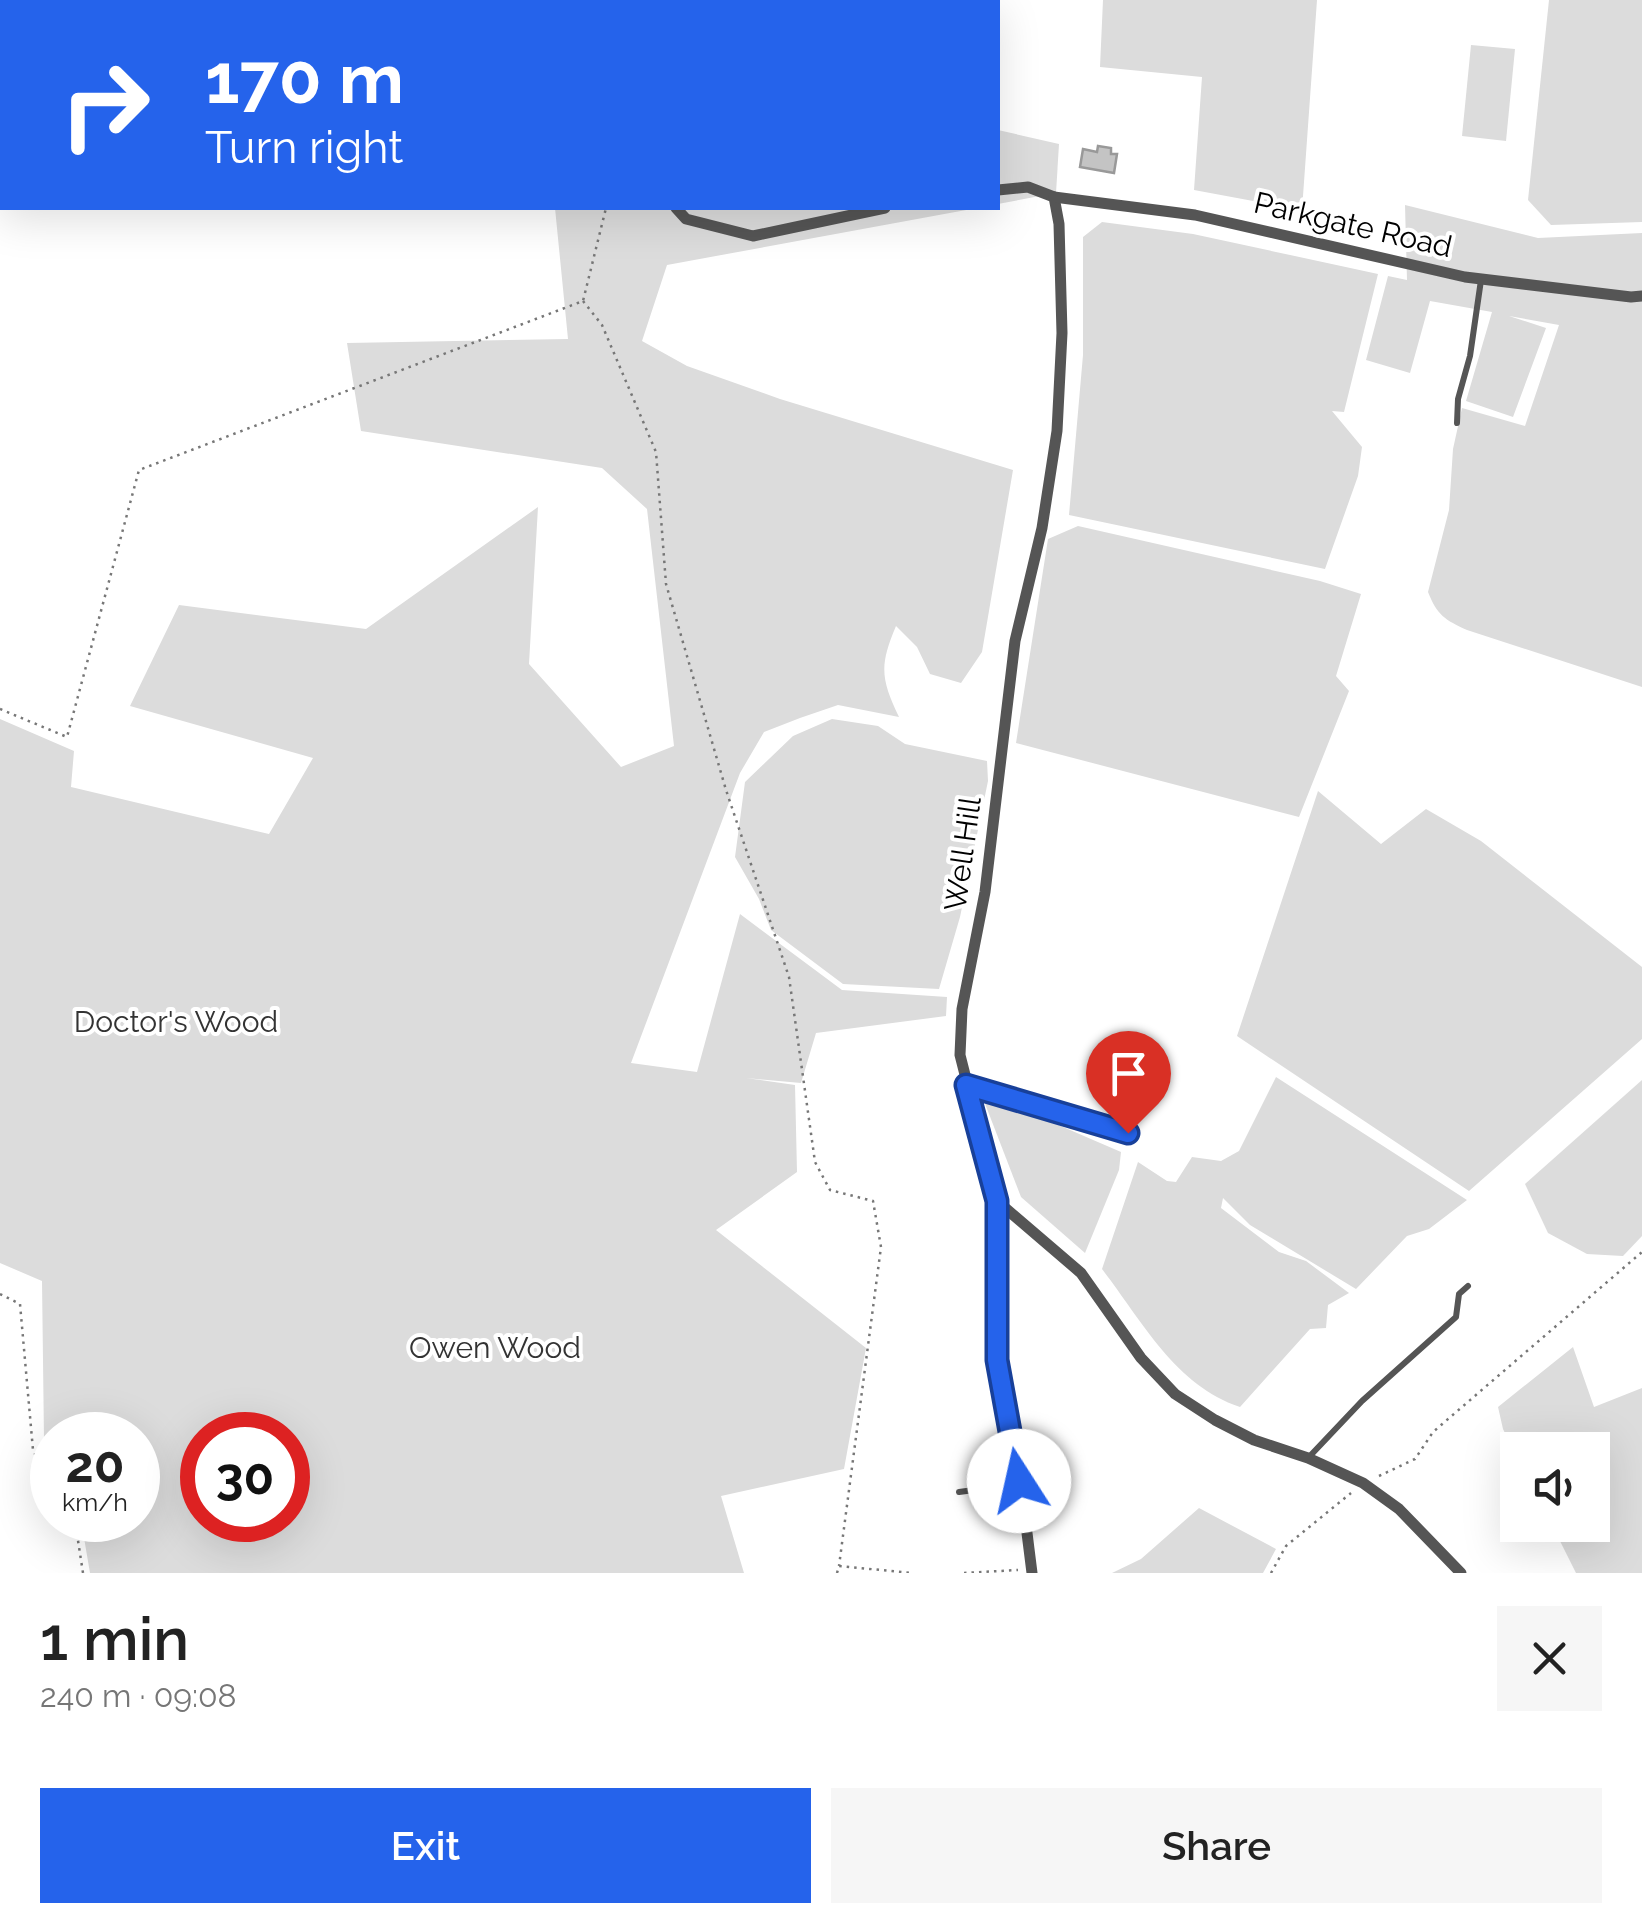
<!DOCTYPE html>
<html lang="en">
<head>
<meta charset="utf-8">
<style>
  :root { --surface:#fff; --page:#f6f6f6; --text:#222; --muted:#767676; --accent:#2563eb }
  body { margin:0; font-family:Raleway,sans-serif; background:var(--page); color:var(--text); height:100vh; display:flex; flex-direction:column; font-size:38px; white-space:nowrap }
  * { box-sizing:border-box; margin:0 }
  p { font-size:32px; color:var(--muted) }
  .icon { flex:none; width:55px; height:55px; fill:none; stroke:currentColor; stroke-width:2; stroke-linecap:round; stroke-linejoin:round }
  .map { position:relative; height:1573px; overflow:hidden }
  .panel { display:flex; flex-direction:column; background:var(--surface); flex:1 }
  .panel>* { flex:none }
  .top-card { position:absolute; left:0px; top:0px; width:1000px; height:210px; box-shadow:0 10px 40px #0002; background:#2563eb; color:#fff; overflow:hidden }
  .tools { position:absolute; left:1500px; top:1432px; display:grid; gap:20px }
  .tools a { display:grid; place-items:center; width:110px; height:110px; border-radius:0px; background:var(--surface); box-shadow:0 10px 40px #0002; font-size:50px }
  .speed { position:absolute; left:30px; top:1412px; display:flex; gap:20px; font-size:50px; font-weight:700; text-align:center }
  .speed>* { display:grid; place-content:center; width:130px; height:130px; border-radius:50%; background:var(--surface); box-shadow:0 10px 40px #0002; line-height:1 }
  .speed small { font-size:25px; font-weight:400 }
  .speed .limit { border:15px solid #d22; background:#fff; color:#111 }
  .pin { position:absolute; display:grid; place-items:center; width:85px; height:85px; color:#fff; margin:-102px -42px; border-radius:50% 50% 50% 0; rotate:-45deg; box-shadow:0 0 10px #0007 }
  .pin .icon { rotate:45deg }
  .me { position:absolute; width:110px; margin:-55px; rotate:350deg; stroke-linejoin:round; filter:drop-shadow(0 0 8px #0008) }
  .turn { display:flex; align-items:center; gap:35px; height:210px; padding:0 40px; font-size:45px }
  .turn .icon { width:130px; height:130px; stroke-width:2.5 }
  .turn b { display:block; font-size:70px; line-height:85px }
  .round { display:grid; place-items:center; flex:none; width:105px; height:105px; border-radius:0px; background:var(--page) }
  .head { display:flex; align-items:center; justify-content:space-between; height:170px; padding:0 40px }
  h1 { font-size:60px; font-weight:600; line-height:75px }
  .button { display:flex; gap:20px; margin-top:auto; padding:20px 40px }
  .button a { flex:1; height:115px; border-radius:0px; background:var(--accent); color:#fff; font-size:40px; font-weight:600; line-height:115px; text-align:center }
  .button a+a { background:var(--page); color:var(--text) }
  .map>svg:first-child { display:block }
</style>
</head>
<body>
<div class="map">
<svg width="1642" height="1573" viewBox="0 0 1642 1573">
  <rect width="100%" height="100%" fill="#fff"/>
  <g fill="#dcdcdc" fill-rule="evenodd">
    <path d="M530,0H831L830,2Z"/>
    <path d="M1103,0H1317L1302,210L1194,190L1202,77L1100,67Z"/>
    <path d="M1549,0H1642V222L1551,225L1528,200Z"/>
    <path d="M1471,45L1515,49L1506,141L1462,136Z"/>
    <path d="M998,130L1059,144L1056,193L998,204Z"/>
    <path d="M1405,205L1538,238L1642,233V687L1467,630C1445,620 1437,615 1428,592L1449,510L1453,449L1462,408L1525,426L1559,325L1509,316L1546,328L1513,417L1466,401L1492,312L1430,301L1410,373L1366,360L1388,276L1407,280Z"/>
    <path d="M555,208H977L667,265L642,341L687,366L780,399L1013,470L982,652L961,683L930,674L917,647L896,626C879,666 881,679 899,717L838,705L800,718L764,732L740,773L631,1063L697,1072L740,914L842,990L947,997L946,1016L816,1033L801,1083L746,1078L795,1085L797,1172L716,1230L866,1348L844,1469L721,1496L744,1573H90L81,1520H138V1435H52V1457L44,1440L42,1281L0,1263V719L74,751L71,787L269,834L313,758L130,706L179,605L366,629L538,507L529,664L621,767L674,746L647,509L602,468L361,431L347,343L568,339ZM202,1435H288V1520H202Z"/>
    <path d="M1102,222L1193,234L1378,274L1344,412L1332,411L1362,447L1358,476L1325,569L1069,515L1083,355V237Z"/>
    <path d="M1078,526L1320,581L1361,594L1336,676L1349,691L1299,817L1016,743L1048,539Z"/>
    <path d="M832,719L878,726L905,744L987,761L988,781L960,917L939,989L843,984L771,930L759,899L735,857L745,782L793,736Z"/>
    <path d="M1318,791L1381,844L1426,809L1481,841L1642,967V1039L1469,1191L1237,1036Z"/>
    <path d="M1276,1077L1467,1200L1429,1229L1407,1236L1356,1289L1250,1225L1223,1198L1221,1208L1279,1252L1306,1261L1349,1293L1328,1305L1326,1328L1310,1329L1240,1407C1175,1385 1142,1321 1102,1269L1138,1162L1167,1181L1176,1182L1192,1157L1221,1161L1239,1151Z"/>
    <path d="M1642,1080V1236L1623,1256L1587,1254L1548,1233L1525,1184Z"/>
    <path d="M984,1101L1033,1114L1121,1152L1119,1170L1085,1253L1021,1197Z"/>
    <path d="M1573,1347L1594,1407L1642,1388V1573H1576L1552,1525H1592V1450H1518L1517,1458L1503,1429L1498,1407Z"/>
    <path d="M1199,1508L1276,1549L1263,1573H1112L1141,1559Z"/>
  </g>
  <path fill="#c4c4c4" stroke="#999" stroke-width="2.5" d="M1098,146L1111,148V154H1117L1114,173L1080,167L1083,149L1097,152Z"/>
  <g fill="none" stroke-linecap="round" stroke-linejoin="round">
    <g stroke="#777" stroke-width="2.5" stroke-dasharray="2.5 5" stroke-linecap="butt">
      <path d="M583,301L602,325L656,452L666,584L726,790L789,977L815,1162L830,1190L873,1201L881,1247L839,1566"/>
      <path d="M0,709L67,737L139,470L583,301L606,208"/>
      <path d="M0,1294L20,1304L33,1450L52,1488"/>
      <path d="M1379,1476L1415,1459L1433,1432L1642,1252"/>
      <path d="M70,1520L77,1534L83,1573"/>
      <path d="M837,1573L839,1566L912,1573"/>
      <path d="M964,1573L1018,1570"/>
      <path d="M1271,1573L1286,1546L1351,1493"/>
    </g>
    <g stroke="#555" stroke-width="6">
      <path d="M1457,423L1458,399L1470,356L1481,280"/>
      <path d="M968,1085L1128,1133"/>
      <path d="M1309,1457L1362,1401L1456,1317L1459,1294L1468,1286"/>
      <path d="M959,1492L1019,1484"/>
    </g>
    <g stroke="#555" stroke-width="11">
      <path d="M553,0L554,2"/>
      <path d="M613,2L614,0"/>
      <path d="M998,190L1028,187L1054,197L1059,224L1062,333L1057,431L1042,528L1015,641L985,892L962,1009L960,1055L997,1201V1361L1024,1509L1032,1573"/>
      <path d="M1054,197L1195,215L1465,277L1631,297L1642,296"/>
      <path d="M676,208L686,219L753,236L885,208"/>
      <path d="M997,1201L1081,1273L1141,1358L1175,1394L1215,1420L1254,1440L1308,1458L1363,1483L1399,1509L1461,1573"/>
    </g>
  </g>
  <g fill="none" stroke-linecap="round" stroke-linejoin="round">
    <defs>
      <path id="route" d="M1019,1481L997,1360V1201L966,1085L1128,1133"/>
    </defs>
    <use href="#route" stroke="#184099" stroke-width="25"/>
    <use href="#route" stroke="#2563eb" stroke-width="18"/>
  </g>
  <g text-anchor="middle" stroke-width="8" stroke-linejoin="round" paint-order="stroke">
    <g font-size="30" fill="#000" stroke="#fff">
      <text transform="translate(1353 225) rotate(13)" y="10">Parkgate Road</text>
      <text transform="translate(963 854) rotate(-82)" y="10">Well Hill</text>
    </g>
    <g font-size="30" fill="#333" stroke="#fff">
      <text x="176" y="1032">Doctor's Wood</text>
      <text x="495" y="1358">Owen Wood</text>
    </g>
  </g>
</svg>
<div class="tools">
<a><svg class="icon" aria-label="sound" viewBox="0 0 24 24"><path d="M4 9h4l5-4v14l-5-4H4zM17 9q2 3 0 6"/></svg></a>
</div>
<div class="speed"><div>20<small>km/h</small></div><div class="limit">30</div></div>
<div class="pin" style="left:1128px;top:1133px;background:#d93025"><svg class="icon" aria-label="arrive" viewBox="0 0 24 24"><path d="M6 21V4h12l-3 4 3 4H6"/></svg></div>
<svg class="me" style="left:1019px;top:1481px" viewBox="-20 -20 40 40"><circle r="19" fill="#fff"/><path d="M0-13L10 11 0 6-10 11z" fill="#2563eb"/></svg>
<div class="top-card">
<div class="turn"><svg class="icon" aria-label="right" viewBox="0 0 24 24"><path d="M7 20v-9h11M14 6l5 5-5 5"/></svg><div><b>170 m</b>Turn right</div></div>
</div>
</div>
<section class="panel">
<div class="head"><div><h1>1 min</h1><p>240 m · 09:08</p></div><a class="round"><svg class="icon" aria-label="close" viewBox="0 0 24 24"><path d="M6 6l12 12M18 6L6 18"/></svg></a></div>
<div class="button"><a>Exit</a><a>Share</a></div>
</section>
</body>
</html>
